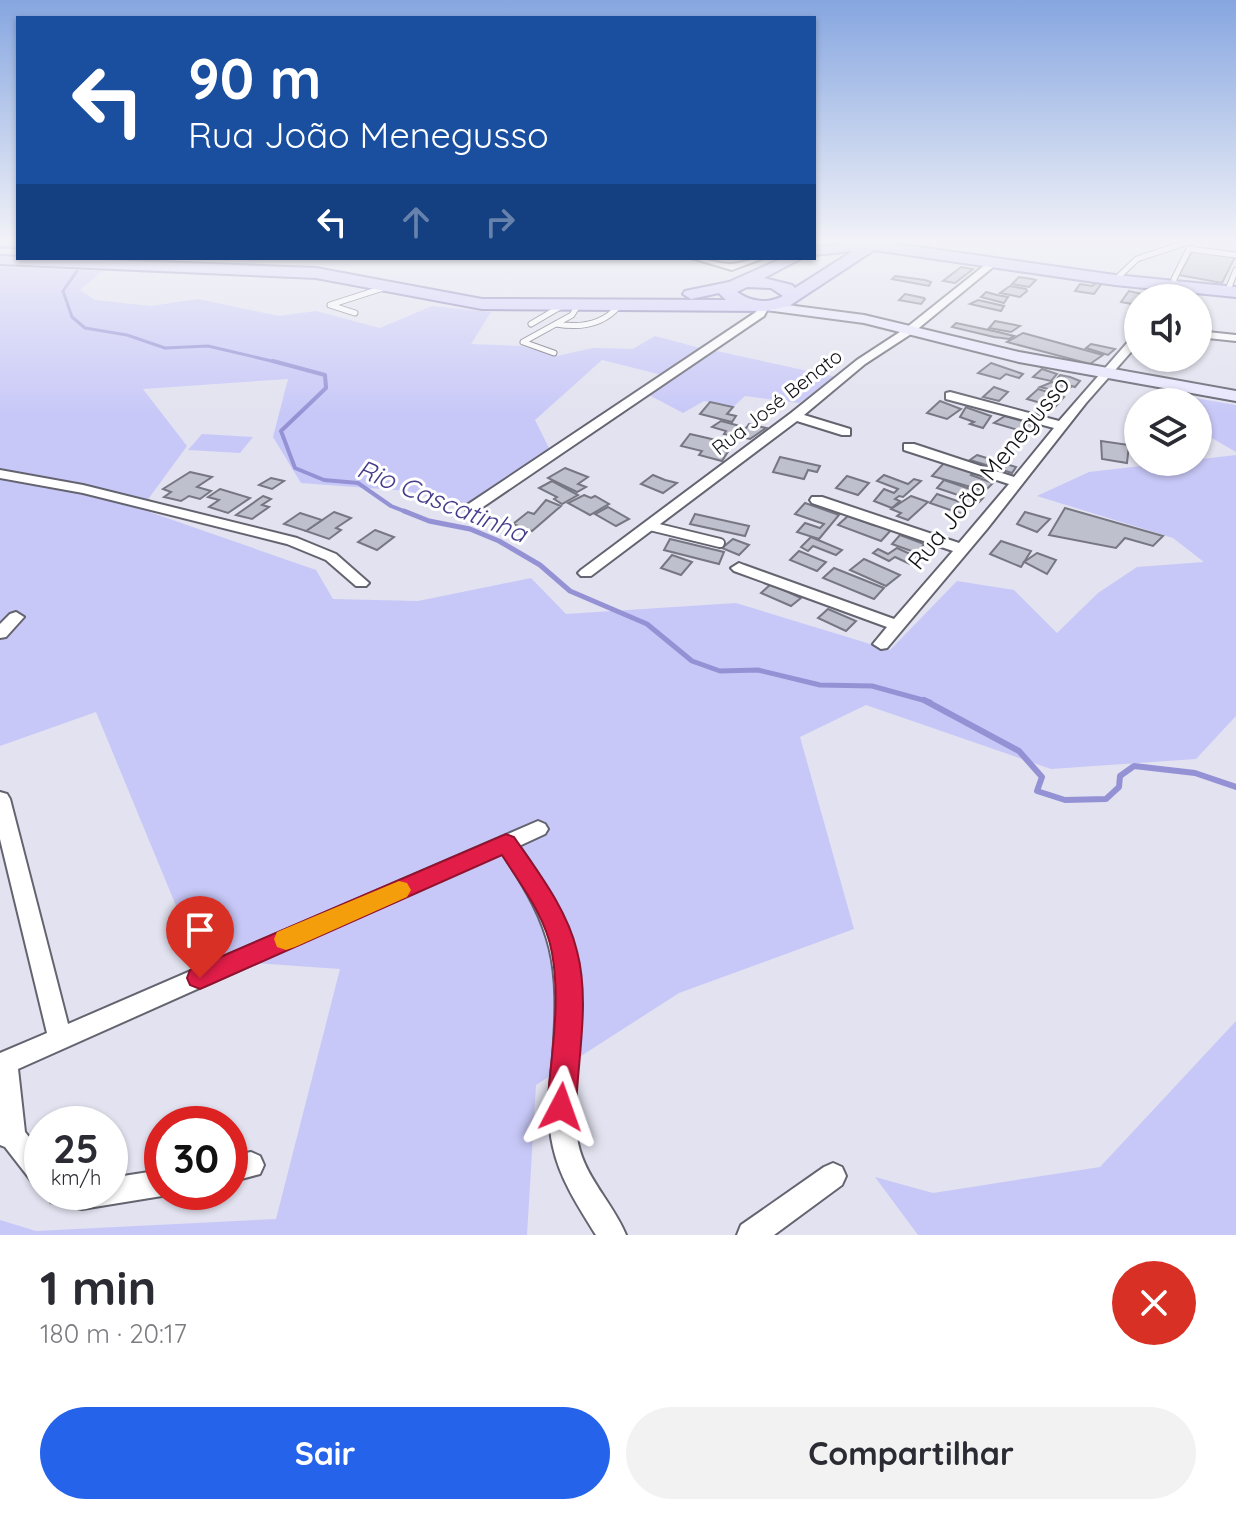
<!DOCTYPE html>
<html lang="pt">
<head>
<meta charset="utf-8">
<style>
  :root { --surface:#fff; --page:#f2f2f3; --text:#2b2b33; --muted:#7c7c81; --accent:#2563eb }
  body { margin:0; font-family:Quicksand,sans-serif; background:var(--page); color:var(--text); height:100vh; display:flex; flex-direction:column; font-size:30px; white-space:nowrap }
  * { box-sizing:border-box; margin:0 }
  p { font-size:26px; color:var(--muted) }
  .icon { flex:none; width:44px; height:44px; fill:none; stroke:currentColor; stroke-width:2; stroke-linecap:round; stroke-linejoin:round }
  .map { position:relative; height:1235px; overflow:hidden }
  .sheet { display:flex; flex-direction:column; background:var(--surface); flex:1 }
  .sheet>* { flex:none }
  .hud { position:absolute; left:16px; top:16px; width:800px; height:244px; border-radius:0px; box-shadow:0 2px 6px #0004; background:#1a4fa0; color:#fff; overflow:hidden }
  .buttons { position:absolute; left:1124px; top:284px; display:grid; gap:16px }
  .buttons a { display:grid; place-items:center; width:88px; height:88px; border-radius:50%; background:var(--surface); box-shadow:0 2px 6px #0004; font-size:40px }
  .speed { position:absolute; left:24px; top:1106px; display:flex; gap:16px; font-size:40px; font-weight:700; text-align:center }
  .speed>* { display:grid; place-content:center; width:104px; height:104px; border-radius:50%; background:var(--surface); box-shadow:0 2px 6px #0004; line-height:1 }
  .speed small { font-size:20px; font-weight:400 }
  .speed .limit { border:12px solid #d22; background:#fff; color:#111 }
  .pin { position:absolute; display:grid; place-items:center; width:68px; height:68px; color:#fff; margin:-82px -34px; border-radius:50% 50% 50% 0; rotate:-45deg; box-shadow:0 0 8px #0007 }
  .pin .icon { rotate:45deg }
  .me { position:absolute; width:88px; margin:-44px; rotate:4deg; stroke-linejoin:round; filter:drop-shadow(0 0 6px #0008) }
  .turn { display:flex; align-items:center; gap:28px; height:168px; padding:0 40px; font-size:36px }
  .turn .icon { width:104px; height:104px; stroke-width:2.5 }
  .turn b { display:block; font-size:56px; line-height:68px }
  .lanes { display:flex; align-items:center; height:76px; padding:0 40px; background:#0003; justify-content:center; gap:40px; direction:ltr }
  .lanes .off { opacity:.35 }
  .round { display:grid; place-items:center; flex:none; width:84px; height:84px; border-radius:42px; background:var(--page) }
  .overview { display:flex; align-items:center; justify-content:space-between; height:136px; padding:0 40px }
  h1 { font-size:48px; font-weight:700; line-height:60px }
  .primary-button { display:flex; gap:16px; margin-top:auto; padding:16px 40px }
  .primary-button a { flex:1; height:92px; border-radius:48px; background:var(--accent); color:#fff; font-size:32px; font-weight:700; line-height:92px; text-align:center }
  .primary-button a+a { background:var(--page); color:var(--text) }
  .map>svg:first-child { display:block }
</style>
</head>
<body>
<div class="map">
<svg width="1236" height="1235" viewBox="0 0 1236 1235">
  <rect width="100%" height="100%" fill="#e2e2f0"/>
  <g fill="#c8c8f8">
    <path d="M0,267L102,271L80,290L95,300L151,306L198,299L279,316L316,311L380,328L432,306L491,312L471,344L521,346L557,356L593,348L633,349L655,336L707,350L666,376L602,360L535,420L552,454L470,508L408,491L301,483L273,437L288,379L143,389L187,446L141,509L316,570L333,599L418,601L531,578L566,614L736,603L890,650L957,581L1014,590L1057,633L1098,593L1137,567L1204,562L1173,538L1037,496L1089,472L1236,455V716L1196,759L1051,769L866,705L800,737L854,929L679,993L536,1085L527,1235H0V1220L36,1231L276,1219L340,969L198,959L96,712L0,746Z"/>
    <path d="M712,350L836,377L799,403L745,396L733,407L704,401L683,413L647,394Z"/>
    <path d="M1154,391L1236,405V452L1198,430V402H1160Z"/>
    <path d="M202,434L253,437L240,453L188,450Z"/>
    <path d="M1236,1021V1235H918L875,1177L933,1193L1100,1167Z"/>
  </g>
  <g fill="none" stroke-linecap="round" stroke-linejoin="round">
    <g stroke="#9492d5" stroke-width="3">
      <path d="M0,247L18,248"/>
      <path d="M77,271L63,291L72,317L85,328L127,335L165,348L208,346L280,363"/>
    </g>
    <path stroke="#9492d5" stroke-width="4" d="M273,361L325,375L326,388L281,431L295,468L324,480L358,483L391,506L409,513"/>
    <path stroke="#9492d5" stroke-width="5" d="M404,511L429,521L470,529L499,541L540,565L570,591L647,624L692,661L720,671L758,670L820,685L872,686L930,702"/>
    <path stroke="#9492d5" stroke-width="6" d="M924,700L1019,751L1042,777L1037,791L1065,800L1106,799L1119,787L1120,776L1134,766L1195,773L1236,787"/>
  </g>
  <g fill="#bfc0cd" stroke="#777783" stroke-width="2">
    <path d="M1193,250L1235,257L1222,283L1179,275Z"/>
    <path d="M961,267L973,269L955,283L943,281Z"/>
    <path d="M895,276L925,280L931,282L929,286L892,279Z"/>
    <path d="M1019,277L1032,279L1036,280L1029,287L1012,284Z"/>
    <path d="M1096,283H1102L1094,294L1075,291L1080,284L1092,286Z"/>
    <path d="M1010,286L1026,289L1027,291L1020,297L1000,293Z"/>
    <path d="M1129,291L1150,296L1138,298V305L1121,302Z"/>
    <path d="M986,292L997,295L1008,297L1004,303L981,297Z"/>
    <path d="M905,294L924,298L925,299L921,304L899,300Z"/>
    <path d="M978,300L1004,306L1001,311L970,304Z"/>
    <path d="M995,321L1020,326L1011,332L989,328Z"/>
    <path d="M956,323L998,332L1014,336L1009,339L994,337L952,327Z"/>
    <path d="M1023,333L1103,355L1090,364L1007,342Z"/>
    <path d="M1091,344L1115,349L1108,355L1086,348Z"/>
    <path d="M991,363L1023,374L1019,378L1006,374L1000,379L978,373Z"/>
    <path d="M1042,369L1057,374L1051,381L1033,377Z"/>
    <path d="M1060,375L1070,377L1080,381L1075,387L1055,381Z"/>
    <path d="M1052,382L1071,387L1064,393L1040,387Z"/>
    <path d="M994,387L1008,392L999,401L983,397Z"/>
    <path d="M1038,389L1064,397L1055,407L1027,399Z"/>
    <path d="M940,401L961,409L947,419L927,413Z"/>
    <path d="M710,402L733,407L727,414L736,416L732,422L700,414Z"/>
    <path d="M966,407L968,408L991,416L983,428L970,424L974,422L960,417Z"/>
    <path d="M1005,416L1022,421L1035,426L1028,433L994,423Z"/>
    <path d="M721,421L740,426L738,428H746L749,424L766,428L750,439L724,434L726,431L712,427Z"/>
    <path d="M690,434L733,444L722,461L699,455L702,451L681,446Z"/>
    <path d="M1101,441L1129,445L1127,463L1102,459Z"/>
    <path d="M977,455L1016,467L1012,473L970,460Z"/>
    <path d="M780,457L820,466L817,472L808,470L804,479L773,472Z"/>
    <path d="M945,462L974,472L971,475L993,483L985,491L932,476Z"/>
    <path d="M565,468L588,477L578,484L586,487L577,492L548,478Z"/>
    <path d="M190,472L212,477L197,487L211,491L200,499L189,496L181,501L164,497L171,492L163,489Z"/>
    <path d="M653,475L665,480L677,483L663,493L641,484Z"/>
    <path d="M884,475L908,484L914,479L921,481L903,497L899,496L895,499L900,501L892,508L874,501L884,489L894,493L898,489L877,481Z"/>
    <path d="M847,476L869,483L858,495L836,488Z"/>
    <path d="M271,478L284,481L272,489L259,485Z"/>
    <path d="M944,480L982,493L979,497L983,498L979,502L937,488Z"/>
    <path d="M552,481L578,495L562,504L554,499L557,497L539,488Z"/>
    <path d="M220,489L250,498L228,513L209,507L219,500L208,497Z"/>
    <path d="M937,494L969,505L962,514L930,503Z"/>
    <path d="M584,495L591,498L595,496L609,504L590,515L568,503Z"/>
    <path d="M263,496L271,499L262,505L269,507L252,519L236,515Z"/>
    <path d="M911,496L928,502L908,520L897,516L901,513L891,509Z"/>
    <path d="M546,500L561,506L532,531L513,524L528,512L534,514Z"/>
    <path d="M805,503L839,515L819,539L797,532L805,523L820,528L824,524L795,514Z"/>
    <path d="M608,507L629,519L616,526L595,514Z"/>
    <path d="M1065,508L1163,536L1153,546L1125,538L1116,548L1049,535Z"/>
    <path d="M334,512L351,518L336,528L341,530L329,539L306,531Z"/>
    <path d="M1025,512L1050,519L1037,532L1017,524Z"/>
    <path d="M300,513L322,520L306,531L284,524Z"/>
    <path d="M695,514L749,526L745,536L690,524Z"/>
    <path d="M848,516L873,525L892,529L881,541L838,525Z"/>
    <path d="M375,530L394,537L377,550L358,542Z"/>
    <path d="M900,535L924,544L917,553L892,544Z"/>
    <path d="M811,537L842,550L836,555L813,546L808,551L801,547Z"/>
    <path d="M670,539L724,552L719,564L664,550Z"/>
    <path d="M733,539L749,545L739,555L722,548Z"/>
    <path d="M1001,541L1031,551L1021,567L990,554Z"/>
    <path d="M897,548L919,558L910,564L895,557L889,561L873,553L878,549L888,554Z"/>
    <path d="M799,551L826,562L817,571L790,560Z"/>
    <path d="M1037,553L1056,560L1047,574L1024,562Z"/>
    <path d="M672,555L692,562L681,575L661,568Z"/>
    <path d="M864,559L900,575L886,586L850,570Z"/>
    <path d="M834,568L884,588L874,599L823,578Z"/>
    <path d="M771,584L801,598L791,606L761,593Z"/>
    <path d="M828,609L856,621L846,631L818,618Z"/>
  </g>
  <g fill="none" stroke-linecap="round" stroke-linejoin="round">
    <defs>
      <g id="lane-far1">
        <path d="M1115,280L1137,259L1188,242"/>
        <path d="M1174,287V279L1189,249L1236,255"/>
        <path d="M1227,292L1236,270"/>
        <path d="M355,313L330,305L386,287"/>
        <path d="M531,324L560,307"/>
        <path d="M556,324C579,328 602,325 618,307"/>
        <path d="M554,353L523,342L572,315L577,307"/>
      </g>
      <path id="lane" d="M650,526L720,543"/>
      <g id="street">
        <path d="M691,258C705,258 718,264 731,264C741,264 751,258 764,258L732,270Z"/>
        <path d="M990,261L998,263L914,332L865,364L804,415L850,429V435H842L797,421L591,576H581L578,573L581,570L791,413L857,360L906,328Z"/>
        <path d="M1178,286L1186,288L1178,298H1168Z"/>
        <path d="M760,304L769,306L764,316L477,511H467L465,508L467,505L756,312Z"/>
        <path d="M1198,331L1236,335V341L1198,337Z"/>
        <path d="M1138,334V344L1086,403L987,529L887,648L881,649L873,644L887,627L734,571L731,568L739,563L744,565L894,619L953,551L812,503L810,500L812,497H822L959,543L1009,484L904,450V444H914L1014,477L1054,428L946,399V393L950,392L1059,421L1134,335Z"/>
        <path d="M0,470L83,485L297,538L336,554L369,583L366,586H356L326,560L287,544L83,493L0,478Z"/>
        <path d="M16,612L24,617L6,637L0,638V624L10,614Z"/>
        <path d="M0,792L7,794L10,799L68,1024L531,824L538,821L545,824L548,829L545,834L519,846C573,922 582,959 577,1052C576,1082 572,1113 578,1143C585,1178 613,1203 626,1235H596C579,1208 560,1179 553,1147C546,1117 550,1086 553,1056C560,964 554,930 502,853L18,1069L25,1132L42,1153V1187L33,1183L5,1147L0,1145V1053L47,1033L0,839Z"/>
        <path d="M251,1152L260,1156L264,1165L260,1174L230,1182V1156Z"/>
        <path d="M833,1163L842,1167L846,1176L842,1185L774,1235H737L741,1225L824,1167Z"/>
        <path d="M162,1170V1192H172L162,1196L82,1209L51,1202L48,1192H110V1178Z"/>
      </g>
      <g id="secondary">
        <path d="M838,242H876L879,245C870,251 847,248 838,242Z"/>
        <path d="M764,302L864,315L1019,352L1236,391V401L1019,362L864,323L759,309V303Z"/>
      </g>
      <path id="primary" d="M859,242H883L1115,275L1236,287V297L1115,285L874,250L789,306L764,311L482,309L316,278L0,264V256L316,268L482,299L726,300L719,293L691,299L683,294L685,291L729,282L783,258H802L764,278L792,285L795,288L853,251L814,255V247ZM747,287L771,288L783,296C768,304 751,302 737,292Z"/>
    </defs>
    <use href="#lane-far1" stroke="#646470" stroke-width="7"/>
    <use href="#lane" stroke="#646470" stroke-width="12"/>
    <use href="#street" stroke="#646470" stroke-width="4"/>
    <use href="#secondary" stroke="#646470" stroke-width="4"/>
    <use href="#primary" stroke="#7a78ac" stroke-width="4"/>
    <use href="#lane-far1" stroke="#fff" stroke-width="5"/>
    <use href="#lane" stroke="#fff" stroke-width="8"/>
    <use href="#street" fill="#fff" fill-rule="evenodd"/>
    <use href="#secondary" fill="#e8e7fe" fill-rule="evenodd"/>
    <use href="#primary" fill="#d1cffd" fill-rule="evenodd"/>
  </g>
  <linearGradient id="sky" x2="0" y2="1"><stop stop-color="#86a6e0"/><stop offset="0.58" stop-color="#f2f2f8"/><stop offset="1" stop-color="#f2f2f8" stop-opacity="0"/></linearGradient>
  <rect width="1236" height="415" fill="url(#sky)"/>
  <path fill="#e11d48" stroke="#92132f" stroke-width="2" d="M506,834L514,837C538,872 567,909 577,951C590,1000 578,1057 576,1107L571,1117L561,1121L551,1117L547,1107C551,1057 561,1003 552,953C546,917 521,885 502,855L209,985L200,989L190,985L187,978L190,970Z"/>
  <path fill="#f59e0b" d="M399,881L407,883L411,890L407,897L295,947L286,950L277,947L274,939L277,932Z"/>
  <g text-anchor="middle" stroke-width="6" stroke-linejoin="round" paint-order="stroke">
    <g font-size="20" fill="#111116" stroke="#fff">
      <text transform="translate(777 402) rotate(-38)" y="7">Rua José Benato</text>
    </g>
    <g font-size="24" fill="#111116" stroke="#fff">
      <text transform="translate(989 473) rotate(-51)" y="8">Rua João Menegusso</text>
    </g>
    <g font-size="26" font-style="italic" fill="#463c8c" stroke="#fff">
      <text transform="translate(442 501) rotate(22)" y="9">Rio Cascatinha</text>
    </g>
  </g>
</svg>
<div class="buttons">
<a><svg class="icon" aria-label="sound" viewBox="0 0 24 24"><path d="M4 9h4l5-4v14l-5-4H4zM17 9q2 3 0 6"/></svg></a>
<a><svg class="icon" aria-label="layers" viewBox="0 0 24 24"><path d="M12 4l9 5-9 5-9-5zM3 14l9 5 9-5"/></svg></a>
</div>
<div class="speed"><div>25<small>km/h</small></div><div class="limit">30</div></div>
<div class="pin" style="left:200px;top:978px;background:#d93025"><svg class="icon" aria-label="arrive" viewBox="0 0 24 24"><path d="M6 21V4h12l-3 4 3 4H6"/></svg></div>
<svg class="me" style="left:561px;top:1107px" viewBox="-20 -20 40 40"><path d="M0-17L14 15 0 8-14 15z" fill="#e11d48" stroke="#fff" stroke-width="4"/></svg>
<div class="hud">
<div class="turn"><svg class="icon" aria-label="left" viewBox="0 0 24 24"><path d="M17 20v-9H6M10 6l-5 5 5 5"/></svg><div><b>90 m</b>Rua João Menegusso</div></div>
<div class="lanes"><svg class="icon" aria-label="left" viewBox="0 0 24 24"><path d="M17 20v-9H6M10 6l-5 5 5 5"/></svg><svg class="icon off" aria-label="ahead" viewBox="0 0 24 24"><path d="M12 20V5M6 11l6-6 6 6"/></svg><svg class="icon off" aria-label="right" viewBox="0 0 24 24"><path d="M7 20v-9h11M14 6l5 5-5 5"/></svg></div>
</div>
</div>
<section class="sheet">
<div class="overview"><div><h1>1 min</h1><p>180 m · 20:17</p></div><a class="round" style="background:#d93025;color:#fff"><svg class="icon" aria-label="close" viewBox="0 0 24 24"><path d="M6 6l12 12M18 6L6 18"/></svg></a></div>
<div class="primary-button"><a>Sair</a><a>Compartilhar</a></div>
</section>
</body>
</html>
